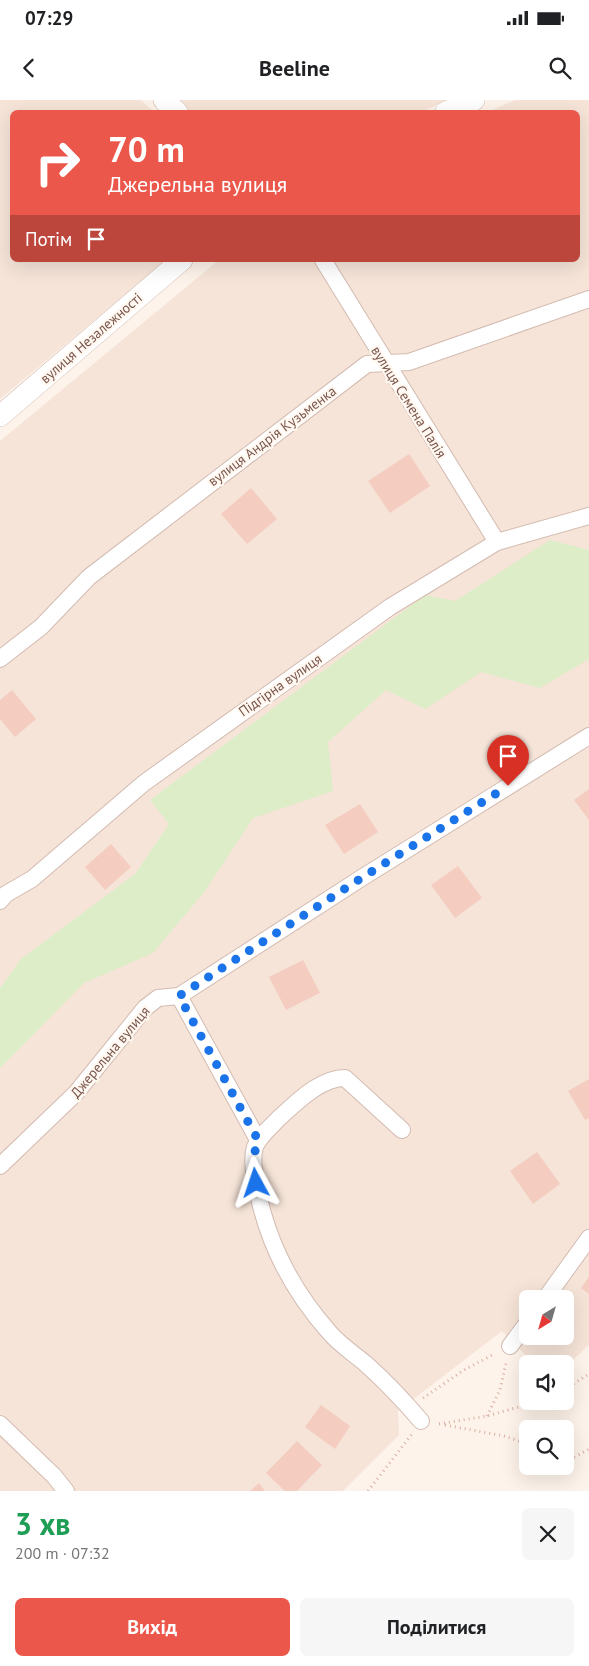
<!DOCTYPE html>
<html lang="uk">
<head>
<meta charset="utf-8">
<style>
  :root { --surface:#fff; --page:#f6f6f6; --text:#202124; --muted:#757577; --accent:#eb574b }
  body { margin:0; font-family:"PT Sans",sans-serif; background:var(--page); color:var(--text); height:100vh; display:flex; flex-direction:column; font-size:19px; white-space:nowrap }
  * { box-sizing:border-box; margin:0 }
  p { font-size:16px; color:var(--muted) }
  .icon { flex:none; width:28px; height:28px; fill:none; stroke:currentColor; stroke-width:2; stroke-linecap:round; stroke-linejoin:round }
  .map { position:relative; height:1391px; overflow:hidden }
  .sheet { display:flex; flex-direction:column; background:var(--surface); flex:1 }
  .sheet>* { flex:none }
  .hud { position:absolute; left:10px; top:10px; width:570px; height:152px; border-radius:8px; box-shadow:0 5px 20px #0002; background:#eb574b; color:#fff; overflow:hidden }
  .needle { width:32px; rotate:217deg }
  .buttons { position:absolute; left:519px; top:1190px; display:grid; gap:10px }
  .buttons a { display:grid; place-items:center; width:55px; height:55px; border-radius:8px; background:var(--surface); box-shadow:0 5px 20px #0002; font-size:25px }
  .pin { position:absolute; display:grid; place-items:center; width:42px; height:42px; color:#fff; margin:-51px -21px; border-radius:50% 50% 50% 0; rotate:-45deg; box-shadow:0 0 5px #0007 }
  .pin .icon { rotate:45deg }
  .me { position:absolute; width:55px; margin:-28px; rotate:355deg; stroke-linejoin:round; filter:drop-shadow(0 0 4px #0008) }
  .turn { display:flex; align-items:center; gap:18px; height:105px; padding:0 15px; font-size:22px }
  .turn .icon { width:65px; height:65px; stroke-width:2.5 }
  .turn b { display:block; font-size:35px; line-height:42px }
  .then { display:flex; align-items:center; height:48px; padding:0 15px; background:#0003; gap:10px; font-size:19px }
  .round { display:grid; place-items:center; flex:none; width:52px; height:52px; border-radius:8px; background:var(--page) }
  .headline { display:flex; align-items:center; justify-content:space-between; height:85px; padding:0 15px }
  h1 { font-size:30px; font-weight:600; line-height:38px; color:#1e9e55 }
  .cta { display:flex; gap:10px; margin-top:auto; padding:10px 15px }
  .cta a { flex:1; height:58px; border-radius:8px; background:var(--accent); color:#fff; font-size:20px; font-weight:600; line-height:58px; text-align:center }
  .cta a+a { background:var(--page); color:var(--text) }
  .status { display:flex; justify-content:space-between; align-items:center; height:35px; padding:0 25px; background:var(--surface); direction:ltr }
  .status svg { height:14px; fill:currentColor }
  header { display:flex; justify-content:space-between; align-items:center; height:65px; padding:0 15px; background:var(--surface); font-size:22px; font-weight:600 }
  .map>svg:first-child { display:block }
</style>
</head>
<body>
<div class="status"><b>07:29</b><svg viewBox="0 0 49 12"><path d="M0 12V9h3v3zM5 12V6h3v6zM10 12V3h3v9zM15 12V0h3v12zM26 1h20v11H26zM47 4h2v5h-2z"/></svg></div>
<header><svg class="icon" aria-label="back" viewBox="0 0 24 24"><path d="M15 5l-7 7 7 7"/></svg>Beeline<svg class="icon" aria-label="search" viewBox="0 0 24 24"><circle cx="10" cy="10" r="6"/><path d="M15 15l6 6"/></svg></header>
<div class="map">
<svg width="589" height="1391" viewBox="0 0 589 1391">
  <rect width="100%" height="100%" fill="#fdf3ea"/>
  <g fill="#f6e4d8" fill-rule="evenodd">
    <path d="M0,0H141L154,12H12V160H166L0,299Z"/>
    <path d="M175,0H448L421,12H189Z"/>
    <path d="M515,0H589V1245L565,1267V1264H534L502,1231L398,1311L399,1335L343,1391H0V341L219,160H578V12H488ZM528,1199H565V1236H528Z"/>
  </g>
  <path fill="#dcedc7" d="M550,440L589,450V559L540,588L481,572L425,609L386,590L328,642L333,691L253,718L205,791L153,853L84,883L0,968V888L21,859L135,774L169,724L150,700L425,495L455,501Z"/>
  <g fill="#f4cdc0">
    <path d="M409,354L430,386L390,413L368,381Z"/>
    <path d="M251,388L277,419L247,444L221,414Z"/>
    <path d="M12,590L36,619L15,637L0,619V600Z"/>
    <path d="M589,689V720L574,700Z"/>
    <path d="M360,704L378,732L344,754L325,725Z"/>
    <path d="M111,744L131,767L105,790L85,767Z"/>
    <path d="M458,766L482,798L455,818L431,785Z"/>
    <path d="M303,860L320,893L286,910L269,877Z"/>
    <path d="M589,979V1018L585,1020L568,991Z"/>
    <path d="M537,1052L560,1084L533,1104L510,1071Z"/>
    <path d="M589,1177V1194L581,1188Z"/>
    <path d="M321,1305L350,1326L335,1349L305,1327Z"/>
    <path d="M297,1341L322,1365L297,1391H285L266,1373Z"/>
    <path d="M259,1383L265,1391H250Z"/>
  </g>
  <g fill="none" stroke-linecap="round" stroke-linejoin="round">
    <defs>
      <g id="minor">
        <path d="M323,160L497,442"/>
        <path d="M0,559L41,527L89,477L367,264L409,262L589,199"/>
        <path d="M0,801L6,794L32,779L144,683L390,507L497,442L589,416"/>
        <path d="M179,896L258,1040"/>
        <path d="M402,1030L345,978C320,978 297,1002 279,1018C271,1027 259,1036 255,1047C251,1061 255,1075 257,1088C267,1142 293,1191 329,1232C339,1244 354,1254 366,1264C386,1282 404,1301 421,1321"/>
        <path d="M0,1066L76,993L145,908L158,898L179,896L363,777L589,636"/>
        <path d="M545,1199L589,1138"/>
        <path d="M510,1246L528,1222"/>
        <path d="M0,1324L54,1376L66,1391"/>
      </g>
      <g id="tertiary">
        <path d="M164,0L177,12"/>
        <path d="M446,12L474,0"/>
        <path d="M0,316L182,160"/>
      </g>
    </defs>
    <use href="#minor" stroke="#d3bbb1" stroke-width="18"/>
    <use href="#tertiary" stroke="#d3bbb1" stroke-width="22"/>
    <g stroke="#dab0a2" stroke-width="3" stroke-dasharray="1 4" stroke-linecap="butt">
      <path d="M565,1289L589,1274"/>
      <path d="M423,1298L464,1270L494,1254"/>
      <path d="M487,1316L500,1290L506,1263"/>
      <path d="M439,1324L487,1316L540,1301"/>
      <path d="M445,1325L504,1336L528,1344"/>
      <path d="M565,1355L573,1358L589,1349"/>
      <path d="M368,1391L412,1334"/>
    </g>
    <use href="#minor" stroke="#fff" stroke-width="16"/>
    <use href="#tertiary" stroke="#fff" stroke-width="21"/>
  </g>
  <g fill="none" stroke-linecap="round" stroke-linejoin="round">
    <path stroke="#1a73e8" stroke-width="9" stroke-dasharray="0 16.2" d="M256,1083L254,1055L258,1040L179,896L363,777L508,686"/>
  </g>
  <g text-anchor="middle" stroke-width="4.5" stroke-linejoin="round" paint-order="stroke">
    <g font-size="14" fill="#7a554b" stroke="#fff8f1">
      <text transform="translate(91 238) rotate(-41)" y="5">вулиця Незалежності</text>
      <text transform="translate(409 302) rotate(58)" y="5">вулиця Семена Палія</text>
      <text transform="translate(272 336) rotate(-37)" y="5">вулиця Андрія Кузьменка</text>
      <text transform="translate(280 585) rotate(-35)" y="5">Підгірна вулиця</text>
      <text transform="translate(110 952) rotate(-50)" y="5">Джерельна вулиця</text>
    </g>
  </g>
</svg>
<div class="buttons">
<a><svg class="needle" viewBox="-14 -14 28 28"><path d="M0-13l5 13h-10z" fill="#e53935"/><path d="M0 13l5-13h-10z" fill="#757577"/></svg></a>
<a><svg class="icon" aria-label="sound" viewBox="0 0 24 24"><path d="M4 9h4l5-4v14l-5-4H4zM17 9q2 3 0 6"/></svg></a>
<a><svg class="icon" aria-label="search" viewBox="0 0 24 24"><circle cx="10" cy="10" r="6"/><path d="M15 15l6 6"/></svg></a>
</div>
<div class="pin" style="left:508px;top:686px;background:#d93025"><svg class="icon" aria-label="arrive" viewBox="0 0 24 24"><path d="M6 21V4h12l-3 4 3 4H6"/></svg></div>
<svg class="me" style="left:256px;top:1083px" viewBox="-20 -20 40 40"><path d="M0-17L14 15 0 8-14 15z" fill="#1a73e8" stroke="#fff" stroke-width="4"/></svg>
<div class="hud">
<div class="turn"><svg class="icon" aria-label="right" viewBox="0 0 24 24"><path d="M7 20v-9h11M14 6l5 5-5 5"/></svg><div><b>70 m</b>Джерельна вулиця</div></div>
<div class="then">Потім<svg class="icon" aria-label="arrive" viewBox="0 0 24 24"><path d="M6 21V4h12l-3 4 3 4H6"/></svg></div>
</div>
</div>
<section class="sheet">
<div class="headline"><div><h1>3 хв</h1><p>200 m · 07:32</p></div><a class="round"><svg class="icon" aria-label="close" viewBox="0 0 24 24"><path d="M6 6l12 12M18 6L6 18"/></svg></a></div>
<div class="cta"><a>Вихід</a><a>Поділитися</a></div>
</section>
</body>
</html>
